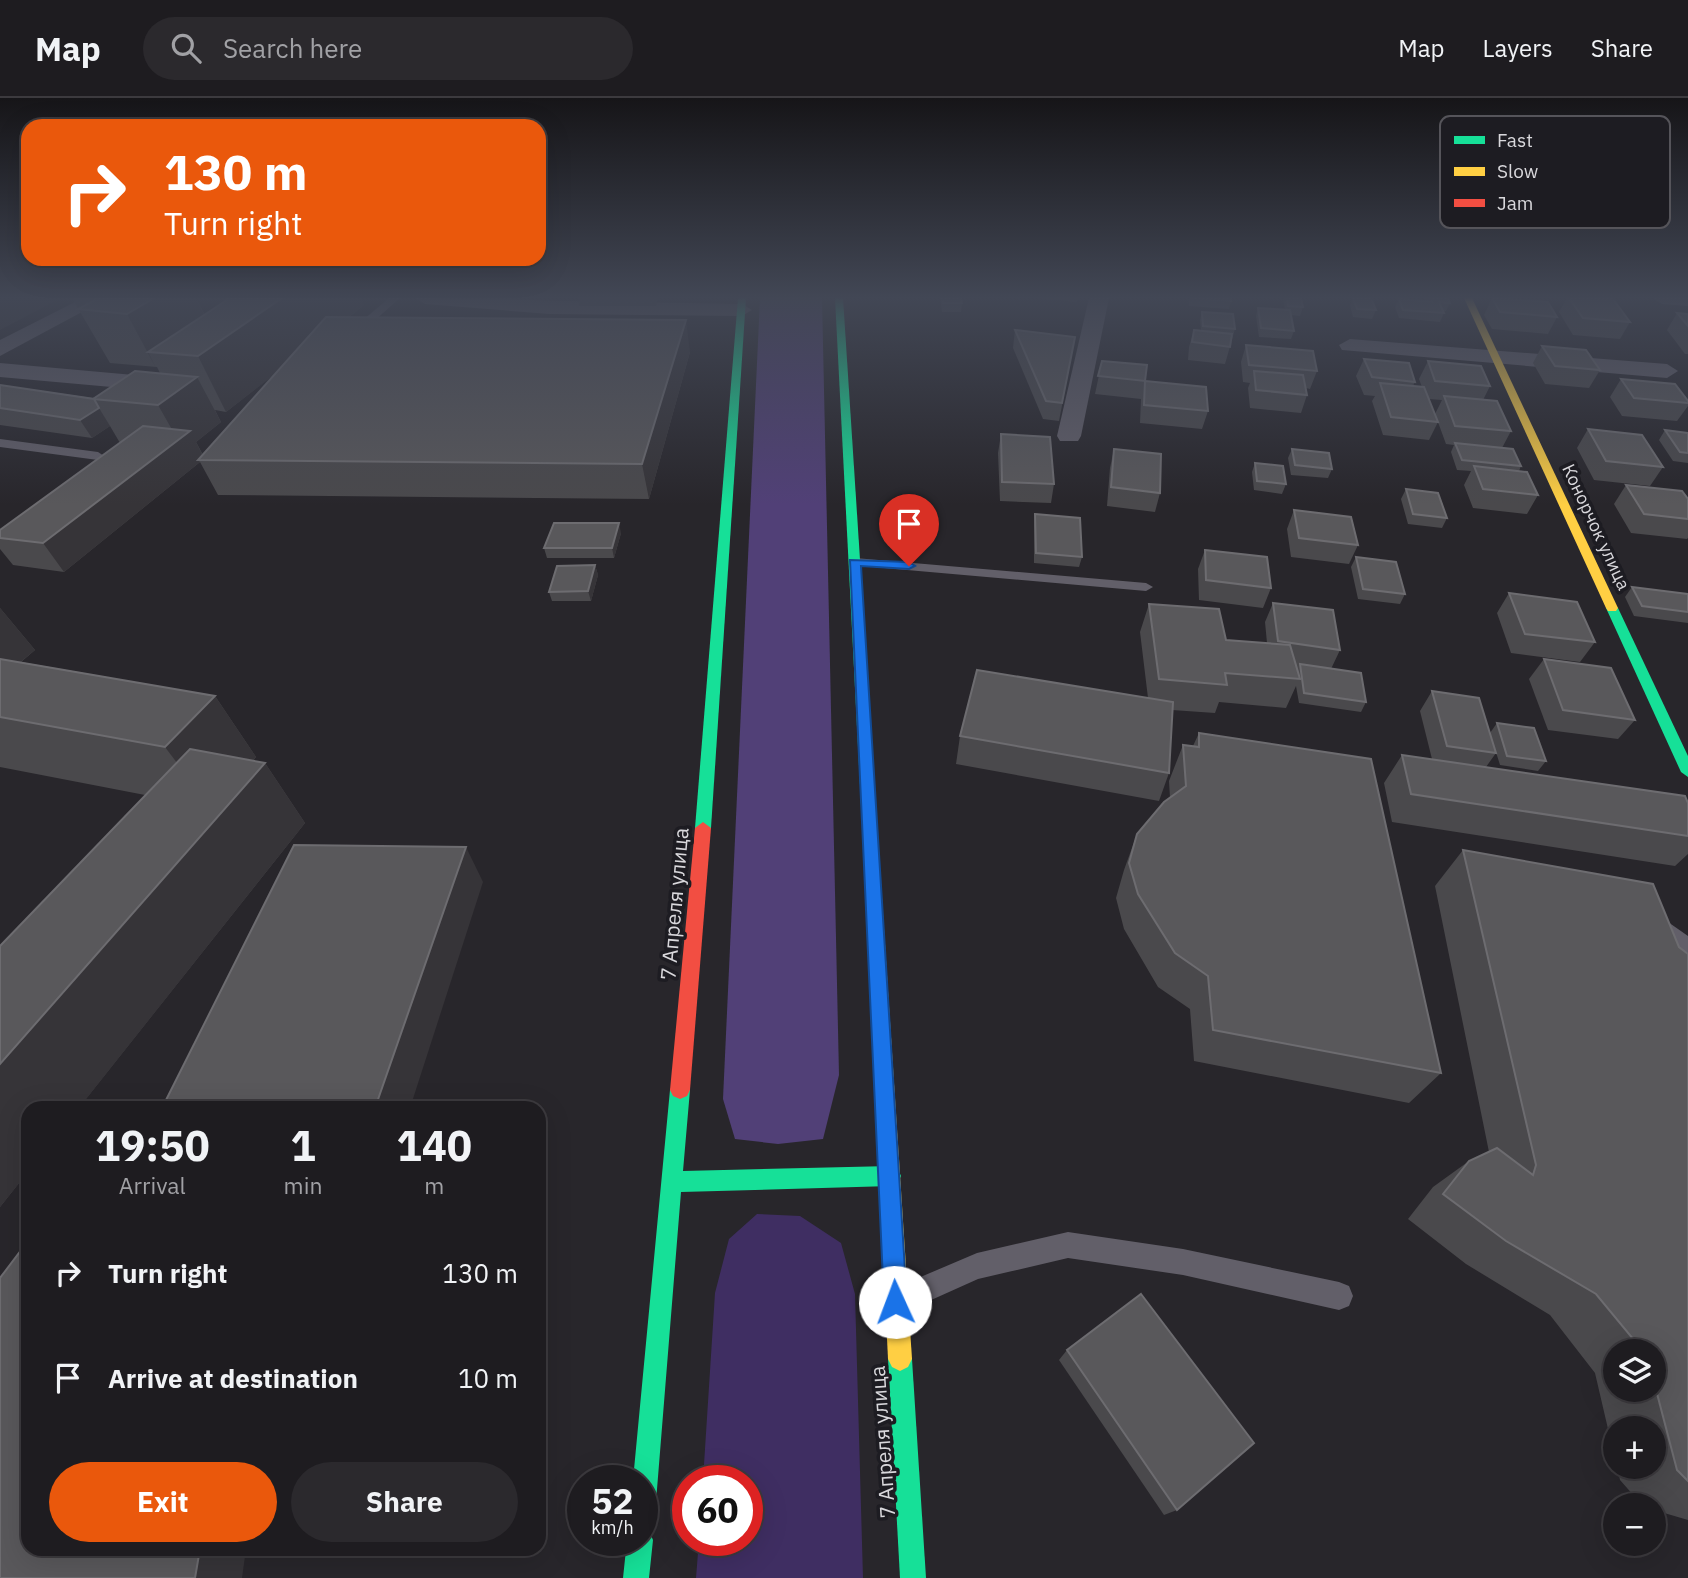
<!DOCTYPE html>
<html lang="en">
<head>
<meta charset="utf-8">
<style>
  :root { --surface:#1e1c20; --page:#2b292d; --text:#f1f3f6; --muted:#a1a1a5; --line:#3c3a3e; --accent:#ea580c }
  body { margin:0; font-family:"IBM Plex Sans",sans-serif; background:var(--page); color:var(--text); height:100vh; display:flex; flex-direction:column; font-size:26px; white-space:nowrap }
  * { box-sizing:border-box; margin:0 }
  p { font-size:23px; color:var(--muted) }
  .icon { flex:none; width:38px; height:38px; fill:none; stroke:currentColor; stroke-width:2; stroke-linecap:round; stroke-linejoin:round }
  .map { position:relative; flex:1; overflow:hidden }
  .details { position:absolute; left:21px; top:1003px; width:525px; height:455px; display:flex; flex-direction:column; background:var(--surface); border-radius:21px; box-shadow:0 7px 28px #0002,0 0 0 2px var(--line) }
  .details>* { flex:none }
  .guide { position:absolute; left:21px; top:21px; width:525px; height:147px; border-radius:21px; box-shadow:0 7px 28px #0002,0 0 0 2px var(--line); background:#ea580c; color:#fff; overflow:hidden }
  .fabs { position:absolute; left:1603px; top:1241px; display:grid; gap:14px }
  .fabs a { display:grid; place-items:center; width:63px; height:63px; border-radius:50%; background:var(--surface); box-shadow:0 7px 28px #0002,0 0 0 2px var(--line); font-size:35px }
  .speed { position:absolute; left:567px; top:1367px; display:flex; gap:14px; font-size:35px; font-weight:700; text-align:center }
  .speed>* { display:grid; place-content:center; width:91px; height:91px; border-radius:50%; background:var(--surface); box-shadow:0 7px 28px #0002,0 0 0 2px var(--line); line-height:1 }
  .speed small { font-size:18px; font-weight:400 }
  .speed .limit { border:10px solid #d22; background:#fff; color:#111 }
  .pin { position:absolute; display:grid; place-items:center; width:60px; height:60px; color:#fff; margin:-72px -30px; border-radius:50% 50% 50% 0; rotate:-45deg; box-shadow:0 0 7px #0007 }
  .pin .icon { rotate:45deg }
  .me { position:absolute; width:77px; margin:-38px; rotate:358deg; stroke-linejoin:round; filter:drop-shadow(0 0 5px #0008) }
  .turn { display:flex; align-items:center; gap:24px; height:147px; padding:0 28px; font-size:32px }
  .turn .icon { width:91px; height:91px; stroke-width:2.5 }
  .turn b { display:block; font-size:49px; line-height:60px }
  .eta { display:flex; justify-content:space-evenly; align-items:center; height:119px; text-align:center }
  .eta b { font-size:42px; font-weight:800; line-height:49px }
  .action { display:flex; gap:14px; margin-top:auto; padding:14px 28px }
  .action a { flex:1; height:80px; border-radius:42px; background:var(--accent); color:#fff; font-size:28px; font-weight:800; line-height:80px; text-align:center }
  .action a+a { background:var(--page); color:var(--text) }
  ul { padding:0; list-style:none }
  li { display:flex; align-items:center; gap:21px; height:105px; padding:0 28px }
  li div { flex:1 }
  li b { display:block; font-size:26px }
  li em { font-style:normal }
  header { display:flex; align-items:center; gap:42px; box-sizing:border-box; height:98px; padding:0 35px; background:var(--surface); border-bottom:2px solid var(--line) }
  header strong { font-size:33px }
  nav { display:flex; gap:38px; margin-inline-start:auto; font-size:24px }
  .search { width:490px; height:63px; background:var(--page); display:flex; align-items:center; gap:18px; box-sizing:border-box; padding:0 24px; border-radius:38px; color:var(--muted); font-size:26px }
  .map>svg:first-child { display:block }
</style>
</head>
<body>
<header>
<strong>Map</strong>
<div class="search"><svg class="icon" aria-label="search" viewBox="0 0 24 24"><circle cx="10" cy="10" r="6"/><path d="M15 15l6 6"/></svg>Search here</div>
<nav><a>Map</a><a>Layers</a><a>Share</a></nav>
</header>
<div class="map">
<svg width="1688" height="1480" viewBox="0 0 1688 1480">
  <rect width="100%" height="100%" fill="#28262b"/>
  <path fill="#3f2e62" d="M757,1116L800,1118L841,1145L855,1196L863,1480H696L699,1442H747V1382H703L715,1195L729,1141Z"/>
  <path fill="#514077" d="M760,200H822L839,977L823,1041L778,1046L735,1041L723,1001Z"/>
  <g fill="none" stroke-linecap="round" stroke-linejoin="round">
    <g fill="#625f69" fill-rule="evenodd">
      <path d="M389,200H400L357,238H349V234Z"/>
      <path d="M0,341L98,354L104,358L98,362L0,349Z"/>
      <path d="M855,460L1146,485L1153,489L1146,493L850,467V461Z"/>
      <path d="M1658,817L1688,838V856C1673,851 1655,840 1648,826L1651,820Z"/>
      <path d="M1068,1134L1183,1151L1339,1184L1349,1188L1353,1198L1349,1208L1339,1212L1183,1177L1068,1160L978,1181L900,1216L890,1212L886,1202L890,1192L977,1155Z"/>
    </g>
    <g fill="#625f69" fill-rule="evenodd">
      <path d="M83,200H108L0,258V242Z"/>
      <path d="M415,200L742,206L752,212L742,218L549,216L425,206Z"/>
      <path d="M1089,200H1109L1081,338L1078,343H1060L1057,338Z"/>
      <path d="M1652,200H1688V208L1662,206Z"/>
      <path d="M1350,241L1667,266L1678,273L1667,280L1342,252L1339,247Z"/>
      <path d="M0,265L145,278L172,274L183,281L180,286L145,292L0,279Z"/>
    </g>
    <g fill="#16e098" fill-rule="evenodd">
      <path d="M738,200H746L711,730L703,736L695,730Z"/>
      <path d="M835,200H843L881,785L879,790H867L865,785Z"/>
      <path d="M1612,506L1618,510L1688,658V679L1681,674L1606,510Z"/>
      <path d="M680,983L687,986L690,992L683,1073L891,1068L898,1071L901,1078L898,1085L891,1088L681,1094L655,1416L651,1425L642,1429V1382H633L670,992L673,986Z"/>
      <path d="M900,1249L908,1253L912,1261L926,1480H900L888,1261L892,1253Z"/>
      <path d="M642,1430L649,1433L653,1442L649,1480H623L627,1442H642Z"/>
    </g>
    <g fill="#ffcf43" fill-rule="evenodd">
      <path d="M1464,200H1472L1618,510L1616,513H1608L1606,510Z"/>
      <path d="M873,778L879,780L881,785L912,1261L908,1269L900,1273L892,1269L888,1261L865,785L867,780Z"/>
    </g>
    <path fill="#f24e42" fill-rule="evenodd" d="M703,724L711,730L690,992L687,998L680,1001L673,998L670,992L695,730Z"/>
  </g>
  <g fill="#4a494c" fill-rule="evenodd">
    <path d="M72,200H196L205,217L230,200H361L364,207L348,220L690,254L649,401L218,397L200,364L64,474L13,467L0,451V432L120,345L110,328L92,340L0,327V287L93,300L160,275L157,269L110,265ZM277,274L203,357L196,344L221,324L215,312L226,314Z"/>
    <path d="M578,200H658L656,208H579Z"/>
    <path d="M940,200H961L962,205L961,214H942Z"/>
    <path d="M1034,200H1078L1077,204Z"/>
    <path d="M1189,200H1231V203L1229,211L1189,208Z"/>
    <path d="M1283,200H1301L1303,209L1300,218L1291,217L1294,233L1291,241L1259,239L1256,218L1258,210L1285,212Z"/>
    <path d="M1353,200H1364L1376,212L1372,221L1353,219L1350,207Z"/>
    <path d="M1423,200H1448L1450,205L1446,213H1443L1444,215L1440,224L1399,220L1395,209L1399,201L1425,203Z"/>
    <path d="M1492,200L1557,219L1548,236L1492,231L1484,217Z"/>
    <path d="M1567,200H1595L1630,224L1620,241L1573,237L1559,214Z"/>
    <path d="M1202,214L1235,231L1225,266L1188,262L1189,249L1194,232L1201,233L1200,222Z"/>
    <path d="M1677,215L1688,216V256H1685L1667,232Z"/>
    <path d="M1015,232L1075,239L1059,323L1043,321L1013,250Z"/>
    <path d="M1246,247L1317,273L1310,291L1306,290L1307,297L1301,315L1250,310L1248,290L1250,285L1243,284L1241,264Z"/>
    <path d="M1542,248L1600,272L1589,290L1545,286L1533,265Z"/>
    <path d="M1364,261L1415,284L1413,288L1422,289L1419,281L1428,263L1490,288L1483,302L1511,333L1502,350L1521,368L1519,373L1538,397L1527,416L1473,410L1464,387L1471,373L1457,372L1451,354L1454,347L1446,346L1435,316L1442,302L1429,301L1438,324L1429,342L1383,337L1372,303L1375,298L1364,297L1356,278Z"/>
    <path d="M1102,263L1208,313L1202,331L1140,325L1141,301L1095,296Z"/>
    <path d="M1621,281L1688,303V308L1677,323L1622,318L1610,299Z"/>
    <path d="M1588,331L1663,369L1650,388L1594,382L1577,350Z"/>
    <path d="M1665,332L1688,335V365L1673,363L1659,342Z"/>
    <path d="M1001,336L1054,386L1051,405L1000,403L998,355Z"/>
    <path d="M1114,351L1160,395L1155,414L1107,408L1110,370Z"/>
    <path d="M1292,351L1332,371L1328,380L1291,377L1288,360Z"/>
    <path d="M1255,365L1286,386L1282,396L1254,392L1252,374Z"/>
    <path d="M1626,387L1688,401V440L1687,441L1631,435L1614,406Z"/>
    <path d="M1406,391L1447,420L1442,430L1408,426L1401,401Z"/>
    <path d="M1294,412L1358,447L1349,466L1291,459L1287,431Z"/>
    <path d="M1035,416L1082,459L1079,469L1034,465V426Z"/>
    <path d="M621,435L614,460H547L544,450Z"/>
    <path d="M1205,452L1271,490L1263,510L1199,502L1198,471Z"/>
    <path d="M1356,459L1405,496L1400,506L1358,501L1351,469Z"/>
    <path d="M595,467L598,477L591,503H552L549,494Z"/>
    <path d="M1632,489L1688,496V525L1634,518L1625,499Z"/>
    <path d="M1509,495L1595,544L1580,564L1511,555L1497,515Z"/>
    <path d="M1273,505L1340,552L1331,571L1366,604L1361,614L1299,605L1296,588L1286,610L1219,604L1215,615L1172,612L1169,675L1159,703L956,666L960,638L1148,600L1140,534L1149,506L1226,542L1267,545L1265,524Z"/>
    <path d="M0,510L35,552L21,564L215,598L256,659L253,663L265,665L305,725L0,1109V848L145,697L0,669Z"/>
    <path d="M1544,561L1635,622L1618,641L1548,632L1529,581Z"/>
    <path d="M1432,593L1496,655L1486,669L1688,738V756L1675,768L1392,724L1384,685L1402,657L1432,661L1420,613Z"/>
    <path d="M1497,625L1546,663L1538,673L1500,667L1490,635Z"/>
    <path d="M1199,635L1441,975L1409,1005L1194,963L1190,911L1158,889L1124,831L1116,800L1124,772L1137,736L1170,700L1169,683L1183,647L1193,648Z"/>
    <path d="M1463,752L1679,849L1688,856V1422L1654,1412V1407H1642L1620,1382L1617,1368H1654V1330H1615V1361L1595,1275L1550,1217L1466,1166L1408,1121L1433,1089L1469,1063L1489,1054L1435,788ZM1615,1253H1654V1292H1615Z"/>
    <path d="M1067,1252L1177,1412L1164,1417L1059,1262Z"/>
  </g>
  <g fill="#363438">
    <path d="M0,200H61L0,232Z"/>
    <path d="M108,200H196L212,233L148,254L156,270L127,216Z"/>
    <path d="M282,200H361L364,207L226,314L198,258Z"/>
    <path d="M686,222L690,254L649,401L642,366Z"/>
    <path d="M197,279L221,324L196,344L204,360L198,362L200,364L64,474L43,445L178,342L158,307Z"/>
    <path d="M99,310L110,328L92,340L80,322Z"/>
    <path d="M619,425L621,435L614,460L612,450Z"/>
    <path d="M595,467L598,477L591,503L588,493Z"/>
    <path d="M0,510L35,552L0,581Z"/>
    <path d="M215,598L256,659L211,710L165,649Z"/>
    <path d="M265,665L305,725L79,1010H28V1074L0,1109V966Z"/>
    <path d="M466,749L483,784L410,1010H375Z"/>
    <path d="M200,1451H246L242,1480H195Z"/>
  </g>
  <g fill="#59585b" stroke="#6d6c70" stroke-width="2">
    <path d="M99,200H154L127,216L78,211Z"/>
    <path d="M230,200H282L198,258L148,254Z"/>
    <path d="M942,200H961L962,205H943Z"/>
    <path d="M1192,200H1231V203Z"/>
    <path d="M1287,200H1301L1303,209L1288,208Z"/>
    <path d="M1353,200H1371L1376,212L1357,211Z"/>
    <path d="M1431,200H1448L1450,205L1439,204L1444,215L1403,212L1399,201L1432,204Z"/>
    <path d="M1492,200L1548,204L1557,219L1500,214Z"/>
    <path d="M1569,200L1613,201L1630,224L1583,220Z"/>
    <path d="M1258,210L1290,212L1294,233L1261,230Z"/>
    <path d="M1202,214L1233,216L1235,231L1203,228Z"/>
    <path d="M1677,215L1688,216V228Z"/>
    <path d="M326,219L686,222L642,366L198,362Z"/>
    <path d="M1015,232L1075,239L1062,305L1046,303Z"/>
    <path d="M1194,232L1232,236L1230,249L1192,244Z"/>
    <path d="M1246,247L1313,253L1317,273L1249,267Z"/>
    <path d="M1542,248L1586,252L1600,272L1555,268Z"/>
    <path d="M1364,261L1409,265L1415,284L1372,279Z"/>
    <path d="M1102,263L1147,267L1145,283L1098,278Z"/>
    <path d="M1428,263L1481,268L1490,288L1435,283Z"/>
    <path d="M135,273L197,279L158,307L93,301Z"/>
    <path d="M1254,273L1303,277L1307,297L1256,292Z"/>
    <path d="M1621,281L1675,286L1688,303V305L1634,300Z"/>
    <path d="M1145,283L1206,289L1208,313L1144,307Z"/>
    <path d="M1380,285L1424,289L1438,324L1391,319Z"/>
    <path d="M0,287L94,301L99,310L80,322L0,310Z"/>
    <path d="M1444,298L1497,303L1511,333L1455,328Z"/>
    <path d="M143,328L190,333L43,445L0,440V432Z"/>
    <path d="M1588,331L1642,337L1663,369L1606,363Z"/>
    <path d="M1665,332L1688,335V355L1680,354Z"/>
    <path d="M1001,336L1050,339L1054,386L1002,384Z"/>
    <path d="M1455,345L1513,351L1521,368L1462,362Z"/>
    <path d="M1114,351L1161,356L1160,395L1111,389Z"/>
    <path d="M1292,351L1329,355L1332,371L1295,367Z"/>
    <path d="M1255,365L1283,368L1286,386L1257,383Z"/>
    <path d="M1474,368L1527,374L1538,397L1483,391Z"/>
    <path d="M1626,387L1682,393L1688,401V421L1644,416Z"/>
    <path d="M1406,391L1438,395L1447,420L1413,416Z"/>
    <path d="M1294,412L1351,419L1358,447L1299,440Z"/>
    <path d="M1035,416L1080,420L1082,459L1036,455Z"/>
    <path d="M554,425H619L612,450H544Z"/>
    <path d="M1205,452L1267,459L1271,490L1206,482Z"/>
    <path d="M1356,459L1396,464L1405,496L1363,491Z"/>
    <path d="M595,467L588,493L549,494L557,468Z"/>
    <path d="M1632,489L1688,496V514L1642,508Z"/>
    <path d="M1509,495L1577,504L1595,544L1525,536Z"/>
    <path d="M1273,505L1333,512L1340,552L1278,543Z"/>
    <path d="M1149,506L1219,511L1226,542L1290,547L1300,581L1225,575L1227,587L1159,581Z"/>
    <path d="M0,561L215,598L165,649L0,619Z"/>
    <path d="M1544,561L1611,570L1635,622L1563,612Z"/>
    <path d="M1300,566L1361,575L1366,604L1304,595Z"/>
    <path d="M977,572L1173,604L1169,675L960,638Z"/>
    <path d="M1432,593L1479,600L1496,655L1447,648Z"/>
    <path d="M1497,625L1534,630L1546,663L1507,658Z"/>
    <path d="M1199,635L1371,661L1441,975L1213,932L1208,878L1175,855L1138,796L1129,765L1137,736L1164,704L1186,688L1183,647L1199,649Z"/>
    <path d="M190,651L265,665L0,966V848Z"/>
    <path d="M1402,657L1685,698L1688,705V738L1411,696Z"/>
    <path d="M294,747L466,749L375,1010H162Z"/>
    <path d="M1463,752L1653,786L1679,849L1688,856V1383L1677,1372L1654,1284V1253H1643L1596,1196L1506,1143L1443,1096L1469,1063L1497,1050L1533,1077L1536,1067Z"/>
    <path d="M28,1143V1451H200L195,1480H0V1180Z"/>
    <path d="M1141,1196L1254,1345L1177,1412L1067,1252Z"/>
  </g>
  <linearGradient id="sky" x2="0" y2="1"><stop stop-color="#161518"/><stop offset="0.49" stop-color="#424755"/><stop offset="1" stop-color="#424755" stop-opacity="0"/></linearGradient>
  <rect width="1688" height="407" fill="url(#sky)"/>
  <path fill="#1a73e8" stroke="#114b97" stroke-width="2" d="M850,462L909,464L915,468L909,471L861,468L907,1204L903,1212L895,1215L888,1212L884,1204Z"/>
  <g text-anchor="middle" stroke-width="7" stroke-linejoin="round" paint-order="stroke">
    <g font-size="18" fill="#d9d8dc" stroke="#1d1c22">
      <text transform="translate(1596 429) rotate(65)" y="6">Конорчок улица</text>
    </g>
    <g font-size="21" fill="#d9d8dc" stroke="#1d1c22">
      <text transform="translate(675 806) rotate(-85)" y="7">7 Апреля улица</text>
      <text transform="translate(883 1344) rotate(-94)" y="7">7 Апреля улица</text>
    </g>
  </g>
  <rect x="1440" y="18" width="230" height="112" rx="10" fill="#1d1c22" stroke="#55545a" stroke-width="2"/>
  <rect x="1454" y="38" width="31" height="8" fill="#16e098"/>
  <rect x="1454" y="69" width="31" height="9" fill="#ffcf43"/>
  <rect x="1454" y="101" width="31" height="8" fill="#f24e42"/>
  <g font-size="19" fill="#d9d8dc">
    <text x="1497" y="49">Fast</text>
    <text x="1497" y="80">Slow</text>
    <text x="1497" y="112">Jam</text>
  </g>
</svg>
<div class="fabs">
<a><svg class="icon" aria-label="layers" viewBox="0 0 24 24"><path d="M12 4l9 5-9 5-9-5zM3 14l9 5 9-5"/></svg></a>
<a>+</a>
<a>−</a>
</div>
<div class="speed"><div>52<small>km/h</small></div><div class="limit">60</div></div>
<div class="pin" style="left:909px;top:468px;background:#d93025"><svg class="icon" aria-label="arrive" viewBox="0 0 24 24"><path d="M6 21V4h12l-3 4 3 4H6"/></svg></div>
<svg class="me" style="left:895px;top:1204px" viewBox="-20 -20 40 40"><circle r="19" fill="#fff"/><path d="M0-13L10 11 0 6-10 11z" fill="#1a73e8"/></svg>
<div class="guide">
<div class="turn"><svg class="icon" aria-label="right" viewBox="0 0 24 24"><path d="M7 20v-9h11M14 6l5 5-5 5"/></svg><div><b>130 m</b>Turn right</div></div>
</div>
<section class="details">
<div class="eta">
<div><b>19:50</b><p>Arrival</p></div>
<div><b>1</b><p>min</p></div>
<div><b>140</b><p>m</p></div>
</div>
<ul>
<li><svg class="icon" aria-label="right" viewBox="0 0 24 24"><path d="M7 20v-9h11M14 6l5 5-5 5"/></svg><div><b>Turn right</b></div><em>130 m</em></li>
<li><svg class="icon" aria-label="arrive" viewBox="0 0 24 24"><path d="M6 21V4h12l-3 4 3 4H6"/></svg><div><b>Arrive at destination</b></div><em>10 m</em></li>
</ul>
<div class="action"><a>Exit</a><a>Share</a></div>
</section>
</div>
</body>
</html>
